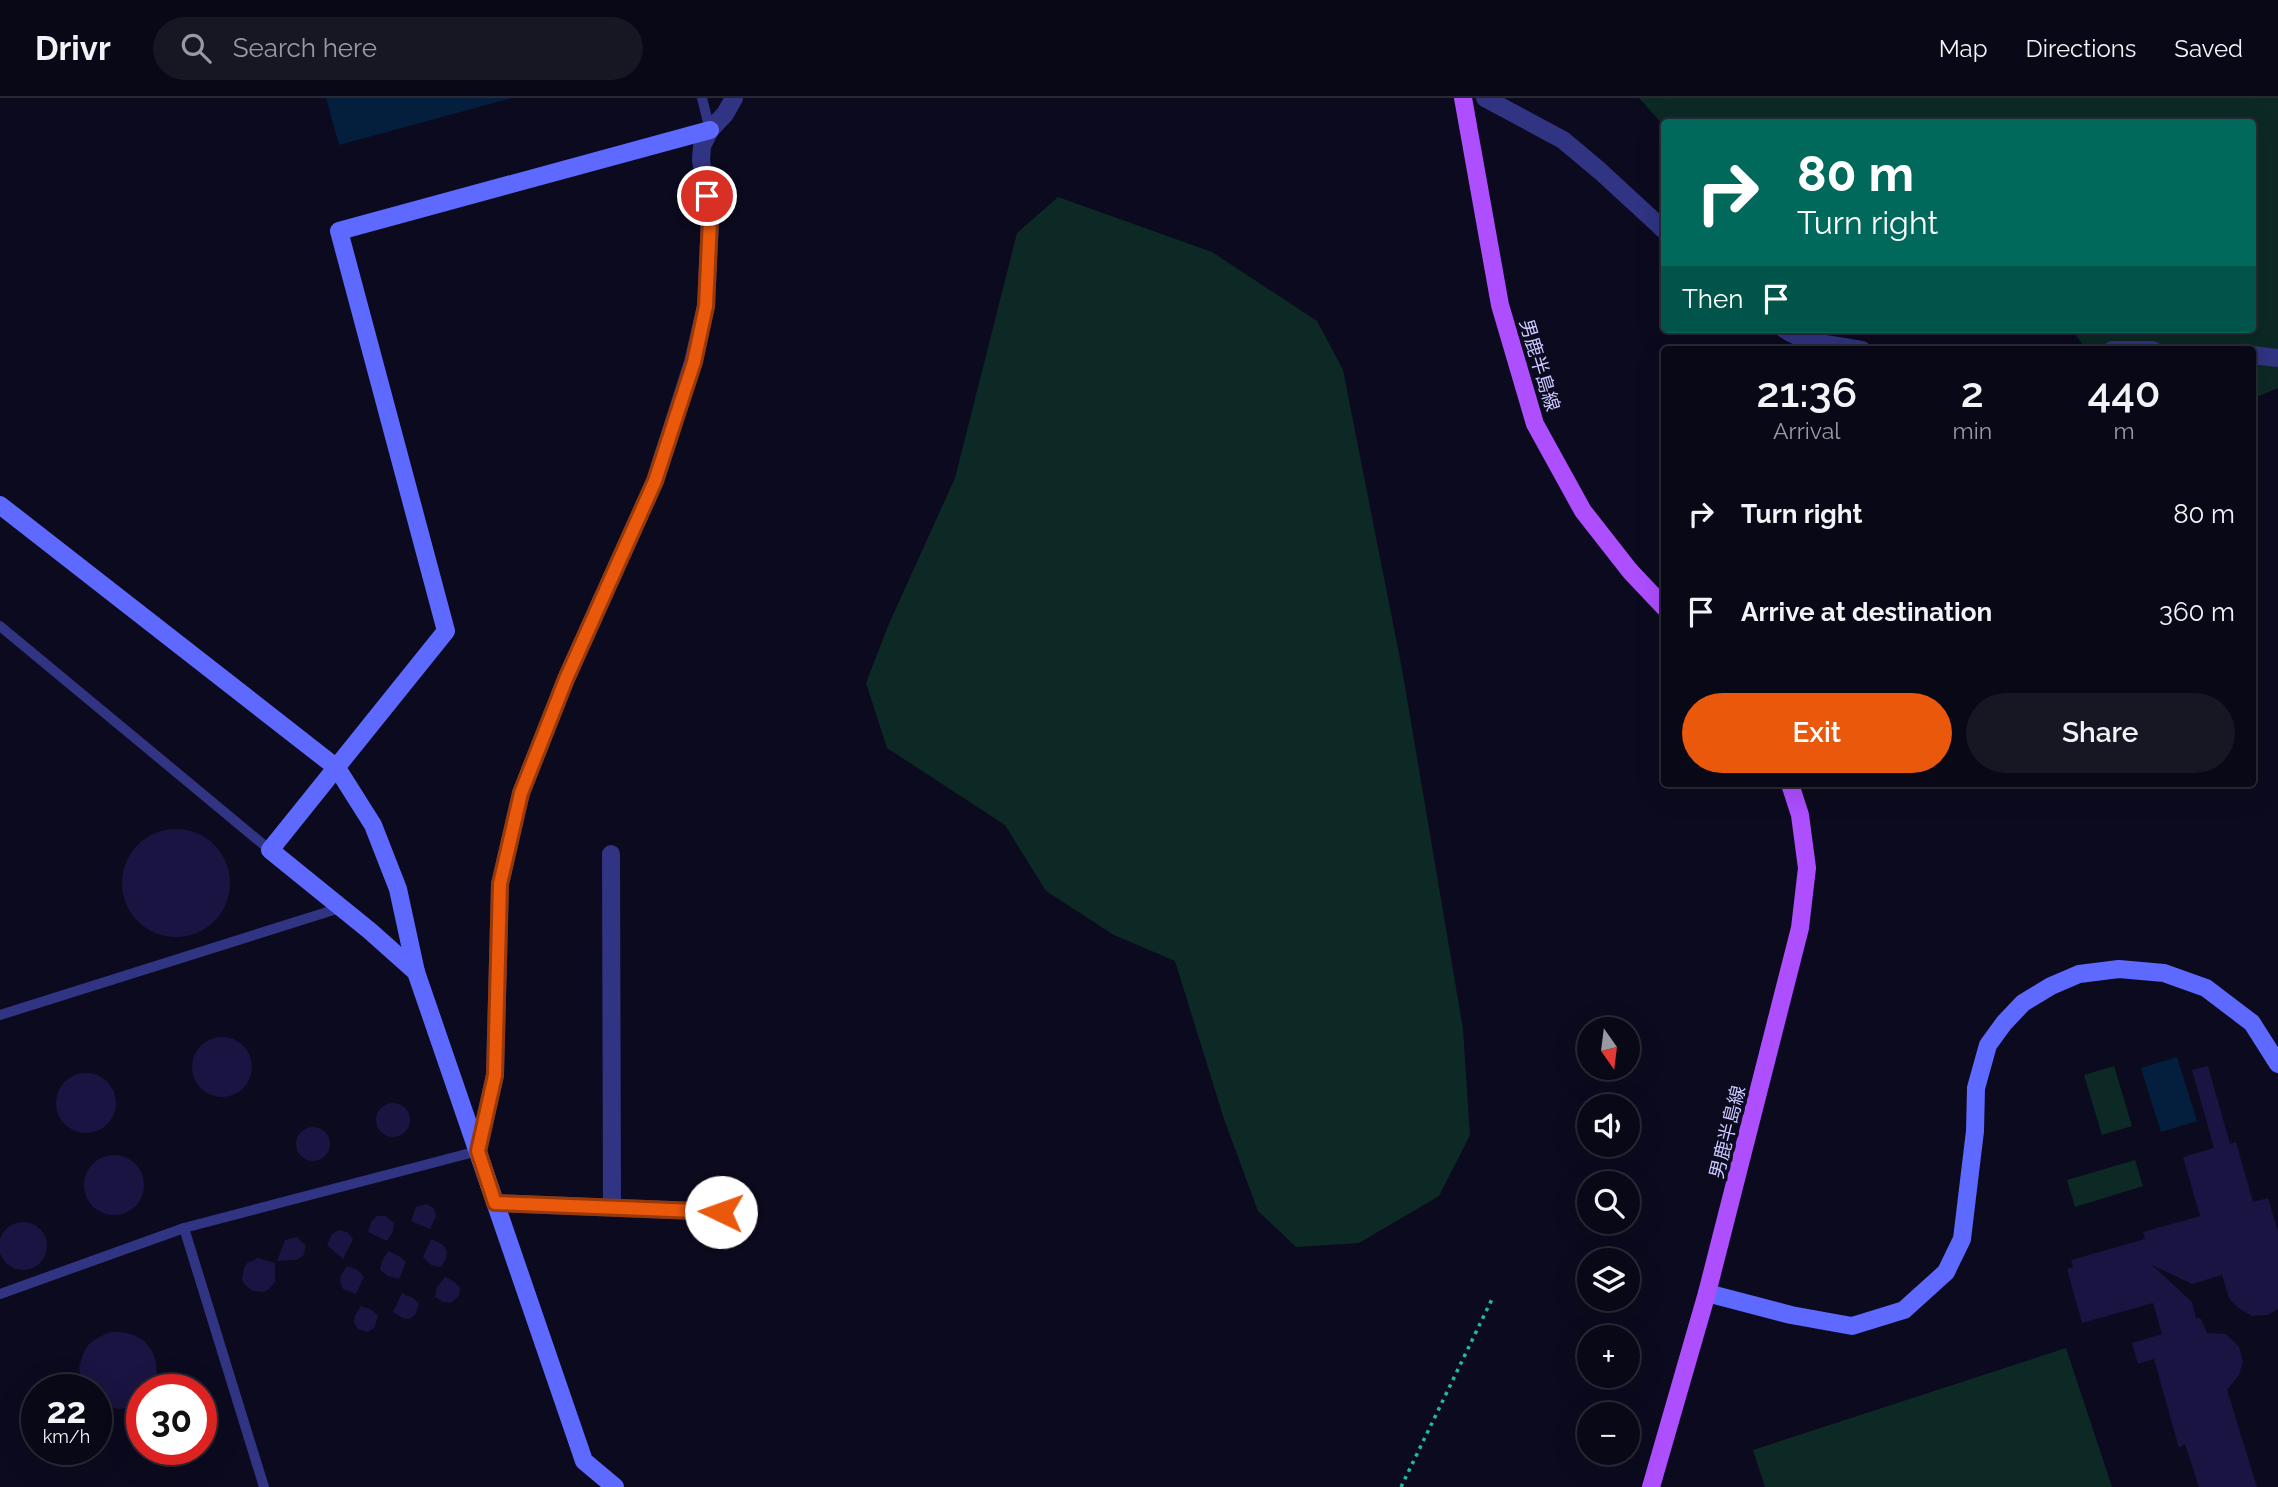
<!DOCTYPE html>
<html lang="en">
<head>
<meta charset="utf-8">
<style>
  :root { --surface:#090816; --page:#171623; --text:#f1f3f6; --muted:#999aa1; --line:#292935; --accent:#ea580c }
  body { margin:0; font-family:Raleway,"Noto Sans JP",sans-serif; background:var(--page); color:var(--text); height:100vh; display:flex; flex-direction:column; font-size:26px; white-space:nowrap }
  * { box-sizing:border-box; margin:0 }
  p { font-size:23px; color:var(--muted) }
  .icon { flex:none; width:38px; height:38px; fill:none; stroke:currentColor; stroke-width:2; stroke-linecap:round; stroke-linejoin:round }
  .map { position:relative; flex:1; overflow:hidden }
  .sheet { position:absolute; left:1661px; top:248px; width:595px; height:441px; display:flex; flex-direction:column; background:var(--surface); border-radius:7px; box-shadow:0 7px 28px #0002,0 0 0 2px var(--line) }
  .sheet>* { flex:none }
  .guide { position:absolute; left:1661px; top:21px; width:595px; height:214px; border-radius:7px; box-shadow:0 7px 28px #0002,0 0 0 2px var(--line); background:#00695c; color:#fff; overflow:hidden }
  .needle { width:46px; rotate:166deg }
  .tools { position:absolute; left:1577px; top:919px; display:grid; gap:14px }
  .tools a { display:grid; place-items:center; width:63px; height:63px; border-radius:50%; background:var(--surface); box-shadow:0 7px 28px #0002,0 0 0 2px var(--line); font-size:35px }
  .speed { position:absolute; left:21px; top:1276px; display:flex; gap:14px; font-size:35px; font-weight:700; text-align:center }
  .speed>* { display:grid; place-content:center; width:91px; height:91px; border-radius:50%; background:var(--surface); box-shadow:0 7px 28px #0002,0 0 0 2px var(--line); line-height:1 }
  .speed small { font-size:18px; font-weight:400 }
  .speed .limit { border:10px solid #d22; background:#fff; color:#111 }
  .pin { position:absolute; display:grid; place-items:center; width:60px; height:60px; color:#fff; margin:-30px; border:4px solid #fff; border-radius:50%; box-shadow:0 2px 7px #0007 }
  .me { position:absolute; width:77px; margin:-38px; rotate:273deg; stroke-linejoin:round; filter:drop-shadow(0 0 5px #0008) }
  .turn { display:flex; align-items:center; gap:24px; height:147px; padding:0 21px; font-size:32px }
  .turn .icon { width:91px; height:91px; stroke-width:2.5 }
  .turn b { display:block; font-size:49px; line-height:60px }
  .then { display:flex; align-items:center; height:66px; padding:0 21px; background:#0003; gap:14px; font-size:26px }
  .eta { display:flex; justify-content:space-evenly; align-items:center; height:119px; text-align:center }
  .eta b { font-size:42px; font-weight:600; line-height:49px }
  .primary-button { display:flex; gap:14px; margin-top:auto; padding:14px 21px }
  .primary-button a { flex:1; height:80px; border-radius:42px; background:var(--accent); color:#fff; font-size:28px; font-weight:600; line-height:80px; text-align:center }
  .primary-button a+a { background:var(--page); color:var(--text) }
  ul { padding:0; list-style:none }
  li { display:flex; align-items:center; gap:21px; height:98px; padding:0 21px }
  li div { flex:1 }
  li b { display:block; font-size:26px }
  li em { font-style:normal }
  header { display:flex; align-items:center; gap:42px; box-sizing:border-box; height:98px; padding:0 35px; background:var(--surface); border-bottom:2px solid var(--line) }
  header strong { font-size:33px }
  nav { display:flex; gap:38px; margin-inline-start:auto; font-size:24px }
  .search { width:490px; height:63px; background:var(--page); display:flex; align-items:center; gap:18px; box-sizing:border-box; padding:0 24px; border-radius:38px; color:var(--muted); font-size:26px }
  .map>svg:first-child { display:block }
</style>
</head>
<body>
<header>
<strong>Drivr</strong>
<div class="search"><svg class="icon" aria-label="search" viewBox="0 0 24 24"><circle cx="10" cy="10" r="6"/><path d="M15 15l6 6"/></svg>Search here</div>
<nav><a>Map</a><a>Directions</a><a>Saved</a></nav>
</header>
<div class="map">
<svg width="2278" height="1389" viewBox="0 0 2278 1389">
  <rect width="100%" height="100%" fill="#0c0a1e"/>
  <g fill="#0c2925">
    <path d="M1639,0H2278V290L2252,301V252H2087L2071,231H2252V24H1664V28Z"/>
    <path d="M1058,99L1212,154L1317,223L1343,272L1402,571L1463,931L1470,1037L1439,1098L1359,1145L1296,1149L1258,1113L1224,1021L1175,863L1114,837L1046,793L1005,727L887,650L866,585L888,528L955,380L1017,135Z"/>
    <path d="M2114,968L2132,1028L2102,1037L2084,977Z"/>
    <path d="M2135,1062L2143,1088L2075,1109L2067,1082Z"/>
    <path d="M2066,1250L2112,1389H1765L1753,1352Z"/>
  </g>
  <g fill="#041e3d">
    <path d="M326,0H512L339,47Z"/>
    <path d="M2177,959L2197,1023L2161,1034L2141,970Z"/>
  </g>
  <g fill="#191441">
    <circle cx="176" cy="785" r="54"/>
    <circle cx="222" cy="969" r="30"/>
    <path d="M2208,968L2230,1046L2236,1044L2253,1104L2268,1100L2278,1134V1211L2268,1217L2252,1218L2238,1210L2229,1200L2222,1177L2192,1186L2152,1167L2192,1204L2196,1220L2201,1221L2207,1235L2226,1236L2239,1249L2243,1264L2239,1277L2227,1292L2257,1389H2199L2185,1346L2179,1350L2154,1261L2138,1266L2132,1245L2162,1236L2153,1205L2082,1225L2067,1171L2073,1169L2071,1162L2145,1141L2143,1134L2200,1118L2183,1059L2214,1050L2192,972Z"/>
    <circle cx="86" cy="1005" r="30"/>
    <circle cx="393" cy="1022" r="17"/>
    <circle cx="313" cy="1046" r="17"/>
    <circle cx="114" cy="1087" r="30"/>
    <path d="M427,1106L434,1111L436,1118L430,1131L411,1123L416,1109Z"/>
    <path d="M377,1118H385L394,1125L393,1134L387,1143L368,1134L371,1124Z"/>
    <circle cx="23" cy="1148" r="24"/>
    <path d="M339,1132L347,1134L353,1141L343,1161L327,1147L332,1136Z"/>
    <path d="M297,1139L306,1148L303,1158L296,1162L277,1163L285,1142Z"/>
    <path d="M431,1141L442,1146L447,1153L446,1161L441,1169L431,1167L423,1159Z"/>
    <path d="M388,1153L399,1158L406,1164L399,1181L388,1178L380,1172L382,1163Z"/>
    <path d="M258,1160L275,1165V1184L268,1192L263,1194L253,1193L244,1186L242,1181L244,1170L247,1165Z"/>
    <path d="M347,1168L358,1172L364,1179L356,1196L343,1191L340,1184L341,1177Z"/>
    <path d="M445,1179L455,1184L460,1190L459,1198L451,1205L443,1204L435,1199L437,1189Z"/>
    <path d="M402,1195L413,1200L419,1206L415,1217L409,1221L402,1220L393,1214Z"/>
    <path d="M361,1208L372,1212L378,1218L374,1230L368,1234L358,1231L354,1224L355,1217Z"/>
    <path d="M110,1234H122L134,1237L144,1243L152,1253L156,1264L157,1276L153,1292H142V1302L135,1307L122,1311L108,1310L96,1304V1292H85L81,1283L79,1269L83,1256L89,1246L99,1239Z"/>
  </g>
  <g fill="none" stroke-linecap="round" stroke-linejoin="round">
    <path stroke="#21b9a2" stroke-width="3.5" stroke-dasharray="3.5 5" stroke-linecap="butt" d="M1401,1389L1493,1199"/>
    <g stroke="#303482" stroke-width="10">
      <path d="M702,0L710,32"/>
      <path d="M0,528L270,752"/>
      <path d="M0,917L340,810"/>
      <path d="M184,1130L264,1389"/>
      <path d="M0,1196L184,1130L478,1053"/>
    </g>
    <g stroke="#303482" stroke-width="18">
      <path d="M1485,0L1563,42L1600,73L1664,132"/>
      <path d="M1784,231C1805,246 1838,247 1862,252"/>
      <path d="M2112,252H2153"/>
      <path d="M2252,257L2278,260"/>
      <path d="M611,756L612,1109"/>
      <path d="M478,1053L495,977L500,786L521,695L566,581L655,383L693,264L706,208L710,122L701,62L702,48L710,32L725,16L734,0"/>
      <path d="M495,1105L721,1114"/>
    </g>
    <g stroke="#5e69ff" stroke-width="18">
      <path d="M0,407L337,670L373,727L398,791L416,874"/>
      <path d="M1707,1195L1791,1217L1852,1228L1904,1212L1946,1174L1962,1141L1975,1033L1976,990L1988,947L2004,925L2023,905L2051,888L2079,876L2119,871L2164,875L2206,890L2252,925L2278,966"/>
      <path d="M615,1389L584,1363L416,874L370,833L270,752L446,533L339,133L710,32"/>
    </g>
    <g stroke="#ad4eff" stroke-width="18">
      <path d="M1463,0L1500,207L1535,326L1583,413L1630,473L1664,509"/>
      <path d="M1651,1389L1707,1195L1800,830L1807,770L1800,717L1790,686"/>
    </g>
  </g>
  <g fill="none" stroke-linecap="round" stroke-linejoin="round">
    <defs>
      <path id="route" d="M707,98L710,122L706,208L694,264L655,383L566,581L521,695L500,786L495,977L478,1053L495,1105L721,1114"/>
    </defs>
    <use href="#route" stroke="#983908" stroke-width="18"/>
    <use href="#route" stroke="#ea580c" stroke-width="12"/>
  </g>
  <g text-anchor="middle" stroke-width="7" stroke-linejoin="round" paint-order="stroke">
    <g font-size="19" fill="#c9c7ff" stroke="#0c0a1e">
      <text transform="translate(1540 267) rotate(73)" y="7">男鹿半島線</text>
      <text transform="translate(1727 1034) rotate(-76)" y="7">男鹿半島線</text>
    </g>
  </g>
</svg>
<div class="tools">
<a><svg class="needle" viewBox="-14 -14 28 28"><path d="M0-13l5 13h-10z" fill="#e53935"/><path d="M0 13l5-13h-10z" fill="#999aa1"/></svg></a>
<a><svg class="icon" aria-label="sound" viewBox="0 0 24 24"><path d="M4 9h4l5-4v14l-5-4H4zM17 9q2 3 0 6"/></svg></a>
<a><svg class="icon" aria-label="search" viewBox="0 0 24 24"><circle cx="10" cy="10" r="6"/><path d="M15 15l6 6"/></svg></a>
<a><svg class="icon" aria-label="layers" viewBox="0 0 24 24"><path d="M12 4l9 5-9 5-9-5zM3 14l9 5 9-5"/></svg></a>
<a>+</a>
<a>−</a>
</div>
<div class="speed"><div>22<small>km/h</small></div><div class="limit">30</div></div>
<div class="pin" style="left:707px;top:98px;background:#d93025"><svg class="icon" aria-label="arrive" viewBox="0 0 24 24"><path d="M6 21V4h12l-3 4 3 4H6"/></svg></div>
<svg class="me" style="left:721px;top:1114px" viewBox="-20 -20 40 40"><circle r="19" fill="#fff"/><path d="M0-13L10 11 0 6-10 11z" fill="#ea580c"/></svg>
<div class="guide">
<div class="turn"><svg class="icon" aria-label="right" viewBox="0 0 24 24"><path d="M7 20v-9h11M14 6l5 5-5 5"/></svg><div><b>80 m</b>Turn right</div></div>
<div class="then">Then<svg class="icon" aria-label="arrive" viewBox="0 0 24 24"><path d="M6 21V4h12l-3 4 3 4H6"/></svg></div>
</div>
<section class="sheet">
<div class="eta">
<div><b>21:36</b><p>Arrival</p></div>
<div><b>2</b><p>min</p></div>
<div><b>440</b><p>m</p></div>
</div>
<ul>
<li><svg class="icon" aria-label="right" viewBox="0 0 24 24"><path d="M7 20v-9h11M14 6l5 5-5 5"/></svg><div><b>Turn right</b></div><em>80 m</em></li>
<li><svg class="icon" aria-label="arrive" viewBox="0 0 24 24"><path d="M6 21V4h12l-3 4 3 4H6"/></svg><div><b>Arrive at destination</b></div><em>360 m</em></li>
</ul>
<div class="primary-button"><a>Exit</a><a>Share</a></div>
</section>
</div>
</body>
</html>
